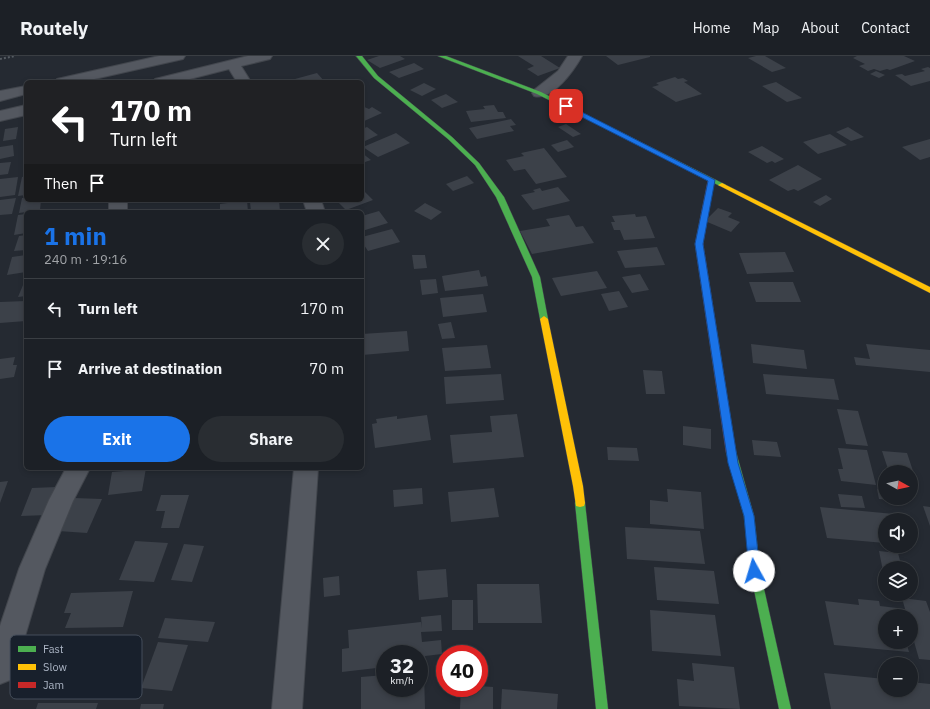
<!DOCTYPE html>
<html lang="en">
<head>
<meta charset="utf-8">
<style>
  :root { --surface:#1c2026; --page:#292d32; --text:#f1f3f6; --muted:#a0a3a7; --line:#3a3e43; --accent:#1a73e8 }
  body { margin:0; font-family:"IBM Plex Sans",sans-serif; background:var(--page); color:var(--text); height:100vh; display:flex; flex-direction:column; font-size:15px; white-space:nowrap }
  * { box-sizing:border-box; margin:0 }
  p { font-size:13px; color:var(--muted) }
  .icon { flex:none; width:22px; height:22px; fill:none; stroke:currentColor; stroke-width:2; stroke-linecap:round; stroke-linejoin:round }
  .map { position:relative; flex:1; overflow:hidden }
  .panel { position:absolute; left:24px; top:154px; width:340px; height:260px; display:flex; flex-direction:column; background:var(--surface); border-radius:6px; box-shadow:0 2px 6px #0003,0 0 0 1px var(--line) }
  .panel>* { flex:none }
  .top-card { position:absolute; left:24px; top:24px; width:340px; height:122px; border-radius:6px; box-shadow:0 2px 6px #0003,0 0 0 1px var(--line); background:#202124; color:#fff; overflow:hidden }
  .needle { width:26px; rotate:98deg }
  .controls { position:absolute; left:878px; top:409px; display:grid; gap:8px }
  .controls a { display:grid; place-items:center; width:40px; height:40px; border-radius:50%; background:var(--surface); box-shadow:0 2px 6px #0003,0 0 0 1px var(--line); font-size:20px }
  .speed { position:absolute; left:376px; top:589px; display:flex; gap:8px; font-size:20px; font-weight:700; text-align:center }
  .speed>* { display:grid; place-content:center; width:52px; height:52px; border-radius:50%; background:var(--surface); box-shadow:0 2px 6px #0003,0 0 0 1px var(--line); line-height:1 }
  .speed small { font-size:10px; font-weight:400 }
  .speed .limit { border:6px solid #d22; background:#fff; color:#111 }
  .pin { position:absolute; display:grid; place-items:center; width:34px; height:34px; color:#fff; margin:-17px; border-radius:8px; box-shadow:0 2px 6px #0006 }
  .me { position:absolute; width:44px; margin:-22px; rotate:354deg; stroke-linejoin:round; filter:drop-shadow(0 0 3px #0008) }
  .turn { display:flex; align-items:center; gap:14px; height:84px; padding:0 20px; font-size:18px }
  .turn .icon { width:52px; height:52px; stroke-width:2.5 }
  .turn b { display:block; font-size:28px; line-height:34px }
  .then { display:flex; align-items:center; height:38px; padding:0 20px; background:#0003; gap:8px; font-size:15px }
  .round { display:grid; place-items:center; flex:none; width:42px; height:42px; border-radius:21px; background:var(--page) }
  .summary { display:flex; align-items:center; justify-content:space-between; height:68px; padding:0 20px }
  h1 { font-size:24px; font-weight:800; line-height:30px; color:var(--accent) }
  .action { display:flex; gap:8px; margin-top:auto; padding:8px 20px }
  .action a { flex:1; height:46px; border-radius:24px; background:var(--accent); color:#fff; font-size:16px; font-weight:800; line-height:46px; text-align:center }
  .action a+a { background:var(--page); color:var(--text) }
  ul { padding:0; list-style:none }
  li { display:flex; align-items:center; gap:12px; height:60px; padding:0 20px; border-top:1px solid var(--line) }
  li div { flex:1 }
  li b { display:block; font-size:15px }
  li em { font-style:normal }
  header { display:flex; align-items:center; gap:24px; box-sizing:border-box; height:56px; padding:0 20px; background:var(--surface); border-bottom:1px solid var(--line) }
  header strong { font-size:19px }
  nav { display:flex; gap:22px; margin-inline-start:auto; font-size:14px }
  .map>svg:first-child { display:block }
</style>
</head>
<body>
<header>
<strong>Routely</strong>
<nav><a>Home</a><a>Map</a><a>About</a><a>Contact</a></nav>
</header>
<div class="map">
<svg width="930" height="653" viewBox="0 0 930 653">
  <rect width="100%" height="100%" fill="#252a32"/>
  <g fill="#3c4149">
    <path d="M379,0H400L405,3L380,12L367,4Z"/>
    <path d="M518,0H541L560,12L538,20L527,13L534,10Z"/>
    <path d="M606,0H650V1L618,9Z"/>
    <path d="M756,0H765L786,12L772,16L748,2Z"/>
    <path d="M857,0H904L915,5L890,14L887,13L880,15L874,13L868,15L859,10L865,8L853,2Z"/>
    <path d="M414,7L424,13L399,22L389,16Z"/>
    <path d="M928,11L930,12V25L911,30L895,19L902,18L905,20L925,15L921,13Z"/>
    <path d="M876,15L885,19L879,22L870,18Z"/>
    <path d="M317,17L325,26H298L295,23Z"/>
    <path d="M675,21L678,23L683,22L688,25L684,26L702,38L676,46L652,31L659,29L656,27Z"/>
    <path d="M776,26L802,42L787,46L762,30Z"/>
    <path d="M424,27L436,33L422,40L410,34Z"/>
    <path d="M446,38L458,46L442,52L431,44Z"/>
    <path d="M494,49L498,56H503L506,62L471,66L466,55L485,53L483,50Z"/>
    <path d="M362,50L369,53L372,51L382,57L362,66Z"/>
    <path d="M511,63L516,69L510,70L514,75L477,83L469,72Z"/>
    <path d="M566,68L581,78L573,81L558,71Z"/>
    <path d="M18,71L16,83L3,85L5,73Z"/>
    <path d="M367,71L378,79L365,85L362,83V73Z"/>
    <path d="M848,71L864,81L851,85L836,76Z"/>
    <path d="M396,77L410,87L378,101L363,91Z"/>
    <path d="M830,78L847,89L818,98L803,86Z"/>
    <path d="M930,83V101L920,104L902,91Z"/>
    <path d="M567,84L574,91L558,96L551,89Z"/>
    <path d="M13,89L14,100L0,103V91Z"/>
    <path d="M762,90L784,103L775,107L772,105L767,107L748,96Z"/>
    <path d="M544,92L567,121L536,128L525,113L514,115L506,104L524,100L521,97Z"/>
    <path d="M362,97L371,104L362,107Z"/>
    <path d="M11,106L8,118L0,119V107Z"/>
    <path d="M798,109L822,123L798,135L794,133L788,135L769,124Z"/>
    <path d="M26,120V139L18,140L22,121Z"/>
    <path d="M467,120L474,127L453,135L446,128Z"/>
    <path d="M18,121L15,139L0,141V123Z"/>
    <path d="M558,131L570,145L533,154L521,139L535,136L533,134L540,132L542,135Z"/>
    <path d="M362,133L373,144L346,154L336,144H362Z"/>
    <path d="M826,139L832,143L820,150L813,146Z"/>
    <path d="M16,142L12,158L0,159V144Z"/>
    <path d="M22,142H26V144H41L40,154L19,157Z"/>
    <path d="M235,144H247L248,156H220V148L235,146Z"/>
    <path d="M264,144H279L280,156H251L250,146Z"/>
    <path d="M425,147L442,156L431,164L414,155Z"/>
    <path d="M718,152L732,157L728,161L740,166L731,176L705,165Z"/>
    <path d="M379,155L388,167L362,175V160Z"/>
    <path d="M26,158V177L14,179L18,159Z"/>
    <path d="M635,158L636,161L646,160L655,182L624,184L620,174H614L611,166H615L612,160Z"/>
    <path d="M569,159L576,171L583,170L594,187L532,198L520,175L550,170L546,163Z"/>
    <path d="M392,173L400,186L368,195L362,186V181Z"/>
    <path d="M26,179V194L14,195L19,180Z"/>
    <path d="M657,191L665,209L625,212L617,195Z"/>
    <path d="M785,196L794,216L747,218L739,197Z"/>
    <path d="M26,199V216L7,219L12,201Z"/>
    <path d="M412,199H425L427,212L414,213Z"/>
    <path d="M479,214L481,221L486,220L488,230L445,235L442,220Z"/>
    <path d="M597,215L607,232L561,240L552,222Z"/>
    <path d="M640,218L649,234L632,237L622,221Z"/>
    <path d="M26,222V240L18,241Z"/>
    <path d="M436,223L438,237L422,239L420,224Z"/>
    <path d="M749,226H793L801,246H756Z"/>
    <path d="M619,235L628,251L609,255L601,238Z"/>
    <path d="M483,238L487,256L443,261L440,242Z"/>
    <path d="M26,245V265L0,267V246Z"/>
    <path d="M451,266L455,282L442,283L438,268Z"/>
    <path d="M407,275L409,295L362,299V278Z"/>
    <path d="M751,288L804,294L807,313L753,307Z"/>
    <path d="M866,288L930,294V316L856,309L854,301L870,303Z"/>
    <path d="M487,289L491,312L445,315L442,292Z"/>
    <path d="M15,301L13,309H17L14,321L0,323V303Z"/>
    <path d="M643,314L662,315L665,338H646Z"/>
    <path d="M501,318L504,344L446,348L444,321Z"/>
    <path d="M763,318L834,323L839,344L766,338Z"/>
    <path d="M837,353L858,355L868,390L846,388Z"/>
    <path d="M517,358L524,401L453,407L450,379L492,376L490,360Z"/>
    <path d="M427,359L431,384L375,392L372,368L377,367L376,363L397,360V363Z"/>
    <path d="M683,370L711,373V393L683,389Z"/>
    <path d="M752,384L777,386L781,401L754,399Z"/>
    <path d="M607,391L637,392L639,405L608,404Z"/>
    <path d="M838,392L867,394L876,429L841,425L838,413H843Z"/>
    <path d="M882,395L907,397L915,421H911V416H889Z"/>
    <path d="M124,412H146L142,435L108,439L112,416L124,415Z"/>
    <path d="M8,425L0,447V426Z"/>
    <path d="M57,431L48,459L21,460L32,432Z"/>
    <path d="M422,432L423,448L394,451L393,434Z"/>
    <path d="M494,432L499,461L451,466L448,436Z"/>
    <path d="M667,433L701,436L704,473L650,468V444L668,446Z"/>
    <path d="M877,433L885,434V442H889L890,444L879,443Z"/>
    <path d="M838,438L862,440L865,452L841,451Z"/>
    <path d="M161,439H189L179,472H161L165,455H156Z"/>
    <path d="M74,442L102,443L87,477L58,475Z"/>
    <path d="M923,450L930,451V470Z"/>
    <path d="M820,451L894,458L895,464H885V487L827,482Z"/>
    <path d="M625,471L700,475L705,508L627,503Z"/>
    <path d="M135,485L168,487L154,526L119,524Z"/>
    <path d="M184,488L204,490L192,526L171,524Z"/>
    <path d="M879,495L898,497L902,512H885L884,520Z"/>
    <path d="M654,511L714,515L719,548L657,544Z"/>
    <path d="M446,513L448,541L419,544L417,515Z"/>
    <path d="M339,520L340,539L324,541L323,522Z"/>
    <path d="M477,528H539L542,567H478Z"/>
    <path d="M133,535L123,571L65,572L71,557H64L71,537Z"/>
    <path d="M902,542L926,545L930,556V604L919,603L911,575V560H907Z"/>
    <path d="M858,543L879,545L880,550L897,552L899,560H885V586H906L909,596L834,589L825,545L859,549Z"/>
    <rect x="452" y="544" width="21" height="30"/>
    <path d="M650,554L715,559L721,600L652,595Z"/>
    <path d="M441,559L442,575L421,576L422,586L441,584L442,598L425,600L426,607H419V598H385V611L342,616V593L349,592L348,574L421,566L422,572L421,561Z"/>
    <path d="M165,562L215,566L208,586L158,582Z"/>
    <path d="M158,586L188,589L172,635L141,632Z"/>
    <path d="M692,607L734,611L740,653L679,650L677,623L694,625Z"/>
    <path d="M419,616H424L425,653H361V621L385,619V632H419Z"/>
    <path d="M824,617L885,623V634H911V626L930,628V653H831Z"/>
    <path d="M479,630L493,631V653H460L461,632H479Z"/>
    <path d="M502,633L558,638L557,653H501Z"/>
    <path d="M38,647H98L96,653H36Z"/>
    <path d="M141,648H164L163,653H140Z"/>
  </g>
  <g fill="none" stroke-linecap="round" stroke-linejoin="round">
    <defs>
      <g id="street">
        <path d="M159,0H185L183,3L81,26H55L57,23Z"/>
        <path d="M248,0H272L270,3L241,10L251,26H237L229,13L178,26H153L155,23Z"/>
        <path d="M568,0H582C574,14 553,45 534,40L532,37L534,34L558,15Z"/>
        <path d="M26,30V38L0,45V35Z"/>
        <path d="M26,49V59L0,65V55Z"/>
        <rect x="109" y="144" width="18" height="12"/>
        <path d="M303,144H321L325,156H307Z"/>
        <path d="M66,412H90L73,445L45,513L15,614L10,624L0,628V570L19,513L49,444Z"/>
        <path d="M294,412H318L302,653H272Z"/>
      </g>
      <g id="fast">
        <path d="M356,0H362L378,20L452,81L479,107L504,141L540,221L548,263L547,265H541L540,263L532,221L496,141L475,109L448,83L374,22Z"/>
        <path d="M438,0H446L541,36L726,129L724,130H720L537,38Z"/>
        <path d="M731,392L734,393L736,396L754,460L760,515L791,653H779L750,515L744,460L726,396L728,393Z"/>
        <path d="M580,443L584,444L585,447L608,653H596L575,447L576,444Z"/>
      </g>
      <g id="slow">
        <path d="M722,127L930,231V237L720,130L718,129Z"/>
        <path d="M544,260L548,263L583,430L585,447L584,450L580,451L576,450L573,430L540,263Z"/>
      </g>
      <path id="jam" d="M711,122L714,124L703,188L736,396L734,399H728L726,396L695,188L708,124Z"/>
    </defs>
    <use href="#street" stroke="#42464d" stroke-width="2"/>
    <use href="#fast" stroke="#42464d" stroke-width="1"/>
    <use href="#slow" stroke="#42464d" stroke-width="1"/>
    <use href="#jam" stroke="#42464d" stroke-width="1"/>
    <path stroke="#565c63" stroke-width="2" stroke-dasharray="2 2" stroke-linecap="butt" d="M0,3L15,0"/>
    <use href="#street" fill="#545860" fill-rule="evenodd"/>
    <use href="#fast" fill="#4caf50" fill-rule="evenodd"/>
    <use href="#slow" fill="#ffc107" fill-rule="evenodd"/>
    <use href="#jam" fill="#c62828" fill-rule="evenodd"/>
  </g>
  <path fill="#1a73e8" stroke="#114b97" d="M564,49H568L715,124L703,188L738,407L754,460L760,515L758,518L754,520L751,518L749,515L744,460L728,407L695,188L708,125L564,52Z"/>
  <rect x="10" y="579" width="132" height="64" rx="6" fill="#18202c" stroke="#444d5a" stroke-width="1"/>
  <rect x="18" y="590" width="18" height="6" fill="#4caf50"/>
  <rect x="18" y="608" width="18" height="6" fill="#ffc107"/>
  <rect x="18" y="626" width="18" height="6" fill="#c62828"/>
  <g font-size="11" fill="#acb5c5">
    <text x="43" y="597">Fast</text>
    <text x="43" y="615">Slow</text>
    <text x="43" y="633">Jam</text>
  </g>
</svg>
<div class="controls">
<a><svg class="needle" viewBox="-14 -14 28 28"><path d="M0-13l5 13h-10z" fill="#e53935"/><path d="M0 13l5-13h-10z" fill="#a0a3a7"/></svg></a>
<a><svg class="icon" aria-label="sound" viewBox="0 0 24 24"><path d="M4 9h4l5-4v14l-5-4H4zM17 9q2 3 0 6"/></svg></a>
<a><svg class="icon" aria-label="layers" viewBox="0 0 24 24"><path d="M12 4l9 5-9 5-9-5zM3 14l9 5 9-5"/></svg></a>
<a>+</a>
<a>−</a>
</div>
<div class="speed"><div>32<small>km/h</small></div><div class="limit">40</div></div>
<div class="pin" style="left:566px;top:50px;background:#d93025"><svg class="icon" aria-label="arrive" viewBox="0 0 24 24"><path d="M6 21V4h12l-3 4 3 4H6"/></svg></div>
<svg class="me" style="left:754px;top:515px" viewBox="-20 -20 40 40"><circle r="19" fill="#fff"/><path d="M0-13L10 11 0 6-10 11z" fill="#1a73e8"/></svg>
<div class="top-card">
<div class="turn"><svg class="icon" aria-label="left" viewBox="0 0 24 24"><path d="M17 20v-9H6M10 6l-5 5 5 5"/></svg><div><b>170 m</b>Turn left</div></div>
<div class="then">Then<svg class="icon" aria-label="arrive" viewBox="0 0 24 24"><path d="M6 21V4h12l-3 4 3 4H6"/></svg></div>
</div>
<section class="panel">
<div class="summary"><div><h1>1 min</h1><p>240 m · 19:16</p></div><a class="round"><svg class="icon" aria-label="close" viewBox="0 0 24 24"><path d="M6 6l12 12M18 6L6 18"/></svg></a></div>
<ul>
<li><svg class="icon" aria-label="left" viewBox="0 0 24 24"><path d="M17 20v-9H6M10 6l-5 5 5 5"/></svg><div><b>Turn left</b></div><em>170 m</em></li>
<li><svg class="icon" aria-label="arrive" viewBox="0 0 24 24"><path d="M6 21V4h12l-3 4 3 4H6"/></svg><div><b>Arrive at destination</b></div><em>70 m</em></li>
</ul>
<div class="action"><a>Exit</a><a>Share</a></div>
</section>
</div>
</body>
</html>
